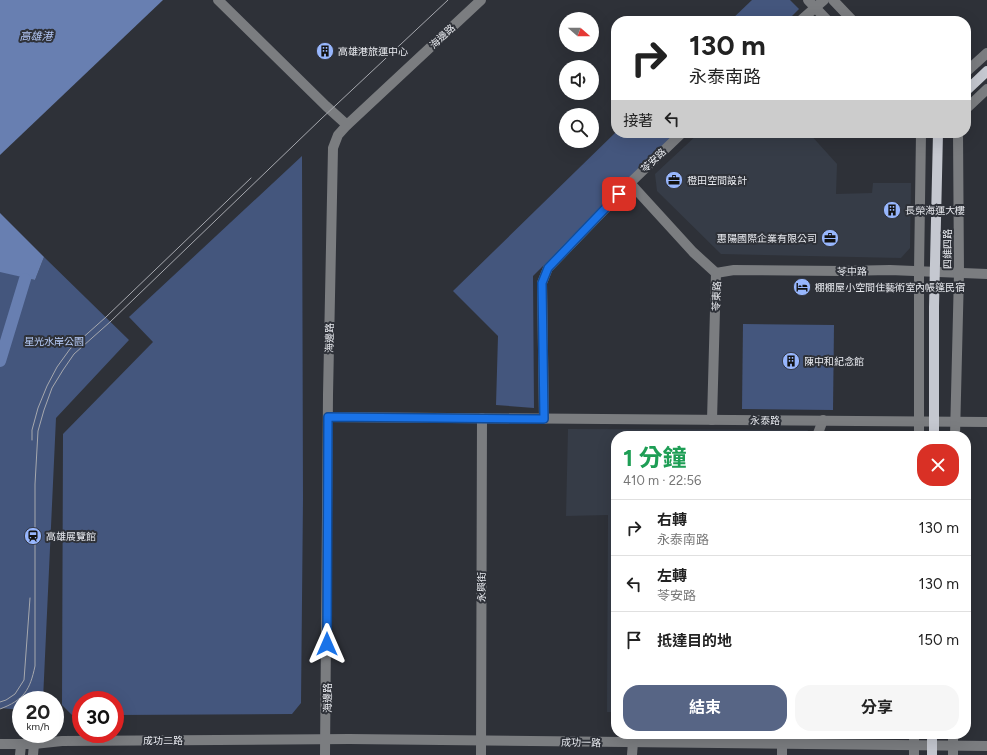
<!DOCTYPE html>
<html lang="zh-TW">
<head>
<meta charset="utf-8">
<style>
  :root { --surface:#fff; --page:#f6f6f6; --text:#222; --muted:#767676; --line:#e0e0e0; --accent:#576585 }
  body { margin:0; font-family:Figtree,"Noto Sans TC",sans-serif; background:var(--page); color:var(--text); height:100vh; display:flex; flex-direction:column; font-size:15px; white-space:nowrap }
  * { box-sizing:border-box; margin:0 }
  p { font-size:13px; color:var(--muted) }
  .icon { flex:none; width:22px; height:22px; fill:none; stroke:currentColor; stroke-width:2; stroke-linecap:round; stroke-linejoin:round }
  .map { position:relative; flex:1; overflow:hidden }
  .sheet { position:absolute; left:611px; top:431px; width:360px; height:308px; display:flex; flex-direction:column; background:var(--surface); border-radius:16px; box-shadow:0 4px 16px #0002 }
  .sheet>* { flex:none }
  .banner { position:absolute; left:611px; top:16px; width:360px; height:122px; border-radius:16px; box-shadow:0 4px 16px #0002; background:#fff; color:var(--text); overflow:hidden }
  .needle { width:26px; rotate:110deg }
  .tools { position:absolute; left:559px; top:12px; display:grid; gap:8px }
  .tools a { display:grid; place-items:center; width:40px; height:40px; border-radius:50%; background:var(--surface); box-shadow:0 4px 16px #0002; font-size:20px }
  .speed { position:absolute; left:12px; top:691px; display:flex; gap:8px; font-size:20px; font-weight:700; text-align:center }
  .speed>* { display:grid; place-content:center; width:52px; height:52px; border-radius:50%; background:var(--surface); box-shadow:0 4px 16px #0002; line-height:1 }
  .speed small { font-size:10px; font-weight:400 }
  .speed .limit { border:6px solid #d22; background:#fff; color:#111 }
  .pin { position:absolute; display:grid; place-items:center; width:34px; height:34px; color:#fff; margin:-17px; border-radius:8px; box-shadow:0 2px 6px #0006 }
  .me { position:absolute; width:44px; margin:-22px; rotate:0deg; stroke-linejoin:round; filter:drop-shadow(0 0 3px #0008) }
  .turn { display:flex; align-items:center; gap:14px; height:84px; padding:0 12px; font-size:18px }
  .turn .icon { width:52px; height:52px; stroke-width:2.5 }
  .turn b { display:block; font-size:28px; line-height:34px }
  .then { display:flex; align-items:center; height:38px; padding:0 12px; background:#0003; gap:8px; font-size:15px }
  .round { display:grid; place-items:center; flex:none; width:42px; height:42px; border-radius:16px; background:var(--page) }
  .headline { display:flex; align-items:center; justify-content:space-between; height:68px; padding:0 12px }
  h1 { font-size:24px; font-weight:700; line-height:30px; color:#1e9e55 }
  .cta { display:flex; gap:8px; margin-top:auto; padding:8px 12px }
  .cta a { flex:1; height:46px; border-radius:16px; background:var(--accent); color:#fff; font-size:16px; font-weight:700; line-height:46px; text-align:center }
  .cta a+a { background:var(--page); color:var(--text) }
  ul { padding:0; list-style:none }
  li { display:flex; align-items:center; gap:12px; height:56px; padding:0 12px; border-top:1px solid var(--line) }
  li div { flex:1 }
  li b { display:block; font-size:15px }
  li em { font-style:normal }
  .map>svg:first-child { display:block }
</style>
</head>
<body>
<div class="map">
<svg width="987" height="755" viewBox="0 0 987 755">
  <rect width="100%" height="100%" fill="#2e3138"/>
  <g fill="#363c47">
    <path d="M699,133H809L837,164L836,194L872,193L873,183H911L910,248L901,258L721,254L657,191L655,174Z"/>
    <path d="M568,429L808,430L806,436H616V712H607L608,515L566,516Z"/>
  </g>
  <g fill="#44567d">
    <path d="M752,0H790L799,9L787,21H730Z"/>
    <path d="M616,132V133H676L533,276L534,408L496,405L498,336L453,291Z"/>
    <path d="M302,156L303,498L301,703L292,714L115,715V700H81V715H72L62,705L63,434L153,342L129,317Z"/>
    <path d="M44,257L129,340L56,418L43,700H21V710L0,708V271L35,280Z"/>
    <path d="M743,324L834,325L833,410L742,409Z"/>
  </g>
  <g fill="#687fb1">
    <path d="M0,0H163L0,155Z"/>
    <path d="M0,213L44,257L35,280L0,272Z"/>
  </g>
  <g fill="none" stroke-linecap="round" stroke-linejoin="round">
    <path stroke="#687fb1" stroke-width="12" d="M0,361L25,279"/>
    <g stroke="#7b7d80" stroke-width="10">
      <path d="M218,0L326,106L347,125"/>
      <path d="M808,0L828,21"/>
      <path d="M833,0L853,21"/>
      <path d="M800,21L824,0"/>
      <path d="M966,72L987,53"/>
      <path d="M966,109L987,89"/>
      <path d="M630,183L693,252L716,273L712,420"/>
      <path d="M716,273L734,270L841,271L890,270L987,274"/>
      <path d="M328,417L987,422"/>
      <path d="M544,419L542,283L548,268L630,183L682,133"/>
      <path d="M817,436L823,420"/>
      <path d="M919,436V271L921,133"/>
      <path d="M955,436L959,273L958,133"/>
      <path d="M782,734V755"/>
      <path d="M0,744H34L62,741L349,739L987,746"/>
      <path d="M20,755L21,745"/>
      <path d="M33,755L34,744"/>
      <path d="M325,755L328,395L333,148L338,135L347,125L481,0"/>
      <path d="M481,755L482,418"/>
      <path d="M632,755L633,742"/>
      <path d="M914,755V734"/>
      <path d="M953,755V734"/>
    </g>
    <g stroke="#c5c8d0" stroke-width="10">
      <path d="M966,91L987,71"/>
      <path d="M934,436V307L938,133"/>
      <path d="M932,755V734"/>
    </g>
    <g stroke="#a6a8ae" stroke-width="1">
      <path d="M32,440V430L38,408L47,386L57,367L70,349L106,317L251,178"/>
      <path d="M0,702L6,700L15,694L24,680L30,598"/>
      <path d="M0,709C24,700 30,690 35,666V484L38,431L44,410L52,388L63,370L74,354L110,322L321,119L448,0"/>
    </g>
  </g>
  <g fill="none" stroke-linecap="round" stroke-linejoin="round">
    <defs>
      <path id="route" d="M327,644L328,417L544,419L542,283L548,268L619,194"/>
    </defs>
    <use href="#route" stroke="#114b97" stroke-width="10"/>
    <use href="#route" stroke="#1a73e8" stroke-width="7"/>
  </g>
  <defs>
    <symbol id="building-disc" viewBox="-11 -11 22 22"><circle r="9.5" fill="#97b6fd" stroke="#2e3138"/><path d="M-4-6H4V6H1V3H-1V6H-4ZM-2.5-4.3h1.7v1.8h-1.7ZM.8-4.3h1.7v1.8H.8ZM-2.5-1h1.7V.8h-1.7ZM.8-1h1.7V.8H.8Z" fill="#111"/></symbol>
    <symbol id="office-disc" viewBox="-11 -11 22 22"><circle r="9.5" fill="#97b6fd" stroke="#2e3138"/><path d="M-6-3h4V-5.5h4V-3h4V5H-6ZM-1-4.5V-3h2v-1.5ZM-6 0V1H6V0Z" fill="#111"/></symbol>
    <symbol id="hotel-disc" viewBox="-11 -11 22 22"><circle r="9.5" fill="#97b6fd" stroke="#2e3138"/><path d="M-6-4.5h1.5V1H6V5H4.5V3h-9V5H-6ZM-4 0a1.8 1.8 0 1 1 3.6 0ZM.5 0V-2.5h3Q6-2.5 6 0Z" fill="#111"/></symbol>
    <symbol id="station-disc" viewBox="-11 -11 22 22"><circle r="9.5" fill="#97b6fd" stroke="#2e3138"/><path d="M-3-6H3Q5-6 5-4V2Q5 4 3 4L4.5 6H3L1.5 4h-3L-3 6H-4.5L-3 4Q-5 4-5 2V-4Q-5-6-3-6ZM-3.5-4v3h7v-3ZM-3.5 1v1.5H-2V1ZM2 1v1.5H3.5V1Z" fill="#111"/></symbol>
  </defs>
  <g fill-rule="evenodd">
    <use href="#building-disc" x="315" y="41" width="20" height="20"/>
    <use href="#office-disc" x="664" y="170" width="20" height="20"/>
    <use href="#building-disc" x="882" y="200" width="20" height="20"/>
    <use href="#office-disc" x="820" y="228" width="20" height="20"/>
    <use href="#hotel-disc" x="792" y="277" width="20" height="20"/>
    <use href="#building-disc" x="781" y="351" width="20" height="20"/>
    <use href="#station-disc" x="23" y="526" width="20" height="20"/>
  </g>
  <g text-anchor="middle" stroke-width="4" stroke-linejoin="round" paint-order="stroke">
    <g font-size="10" fill="#e8eaef" stroke="#2e3138">
      <text transform="translate(442 36) rotate(-43)" y="4">海邊路</text>
      <text transform="translate(653 160) rotate(-44)" y="4">苓安路</text>
      <text transform="translate(947 249) rotate(-90)" y="4">四維四路</text>
      <text transform="translate(852 271) rotate(-1)" y="4">苓中路</text>
      <text transform="translate(716 296) rotate(-88)" y="4">苓東路</text>
      <text transform="translate(329 338) rotate(-89)" y="4">海邊路</text>
      <text x="765" y="424">永泰路</text>
      <text transform="translate(481 587) rotate(-90)" y="4">永興街</text>
      <text transform="translate(327 698) rotate(-90)" y="4">海邊路</text>
      <text x="163" y="744">成功二路</text>
      <text transform="translate(581 742) rotate(1)" y="4">成功一路</text>
    </g>
    <g font-size="10" fill="#e8eaef" stroke="#2e3138" text-anchor="start">
      <text x="338" y="55">高雄港旅運中心</text>
      <text x="687" y="184">橙田空間設計</text>
      <text x="905" y="214">長榮海運大樓</text>
      <text x="817" y="242" text-anchor="end">惠陽國際企業有限公司</text>
      <text x="815" y="291">棚棚屋小空間住藝術室內帳篷民宿</text>
      <text x="804" y="365">陳中和紀念館</text>
      <text x="46" y="540">高雄展覽館</text>
    </g>
    <g font-size="10" fill="#b8cdfa" stroke="#2e3138">
      <text x="54" y="345">星光水岸公園</text>
    </g>
    <g font-size="11" font-style="italic" fill="#b1c5f2" stroke="#2e3138">
      <text x="36" y="40">高雄港</text>
    </g>
  </g>
</svg>
<div class="tools">
<a><svg class="needle" viewBox="-14 -14 28 28"><path d="M0-13l5 13h-10z" fill="#e53935"/><path d="M0 13l5-13h-10z" fill="#767676"/></svg></a>
<a><svg class="icon" aria-label="sound" viewBox="0 0 24 24"><path d="M4 9h4l5-4v14l-5-4H4zM17 9q2 3 0 6"/></svg></a>
<a><svg class="icon" aria-label="search" viewBox="0 0 24 24"><circle cx="10" cy="10" r="6"/><path d="M15 15l6 6"/></svg></a>
</div>
<div class="speed"><div>20<small>km/h</small></div><div class="limit">30</div></div>
<div class="pin" style="left:619px;top:194px;background:#d93025"><svg class="icon" aria-label="arrive" viewBox="0 0 24 24"><path d="M6 21V4h12l-3 4 3 4H6"/></svg></div>
<svg class="me" style="left:327px;top:644px" viewBox="-20 -20 40 40"><path d="M0-17L14 15 0 8-14 15z" fill="#1a73e8" stroke="#fff" stroke-width="4"/></svg>
<div class="banner">
<div class="turn"><svg class="icon" aria-label="right" viewBox="0 0 24 24"><path d="M7 20v-9h11M14 6l5 5-5 5"/></svg><div><b>130 m</b>永泰南路</div></div>
<div class="then">接著<svg class="icon" aria-label="left" viewBox="0 0 24 24"><path d="M17 20v-9H6M10 6l-5 5 5 5"/></svg></div>
</div>
<section class="sheet">
<div class="headline"><div><h1>1 分鐘</h1><p>410 m · 22:56</p></div><a class="round" style="background:#d93025;color:#fff"><svg class="icon" aria-label="close" viewBox="0 0 24 24"><path d="M6 6l12 12M18 6L6 18"/></svg></a></div>
<ul>
<li><svg class="icon" aria-label="right" viewBox="0 0 24 24"><path d="M7 20v-9h11M14 6l5 5-5 5"/></svg><div><b>右轉</b><p>永泰南路</p></div><em>130 m</em></li>
<li><svg class="icon" aria-label="left" viewBox="0 0 24 24"><path d="M17 20v-9H6M10 6l-5 5 5 5"/></svg><div><b>左轉</b><p>苓安路</p></div><em>130 m</em></li>
<li><svg class="icon" aria-label="arrive" viewBox="0 0 24 24"><path d="M6 21V4h12l-3 4 3 4H6"/></svg><div><b>抵達目的地</b></div><em>150 m</em></li>
</ul>
<div class="cta"><a>結束</a><a>分享</a></div>
</section>
</div>
</body>
</html>
